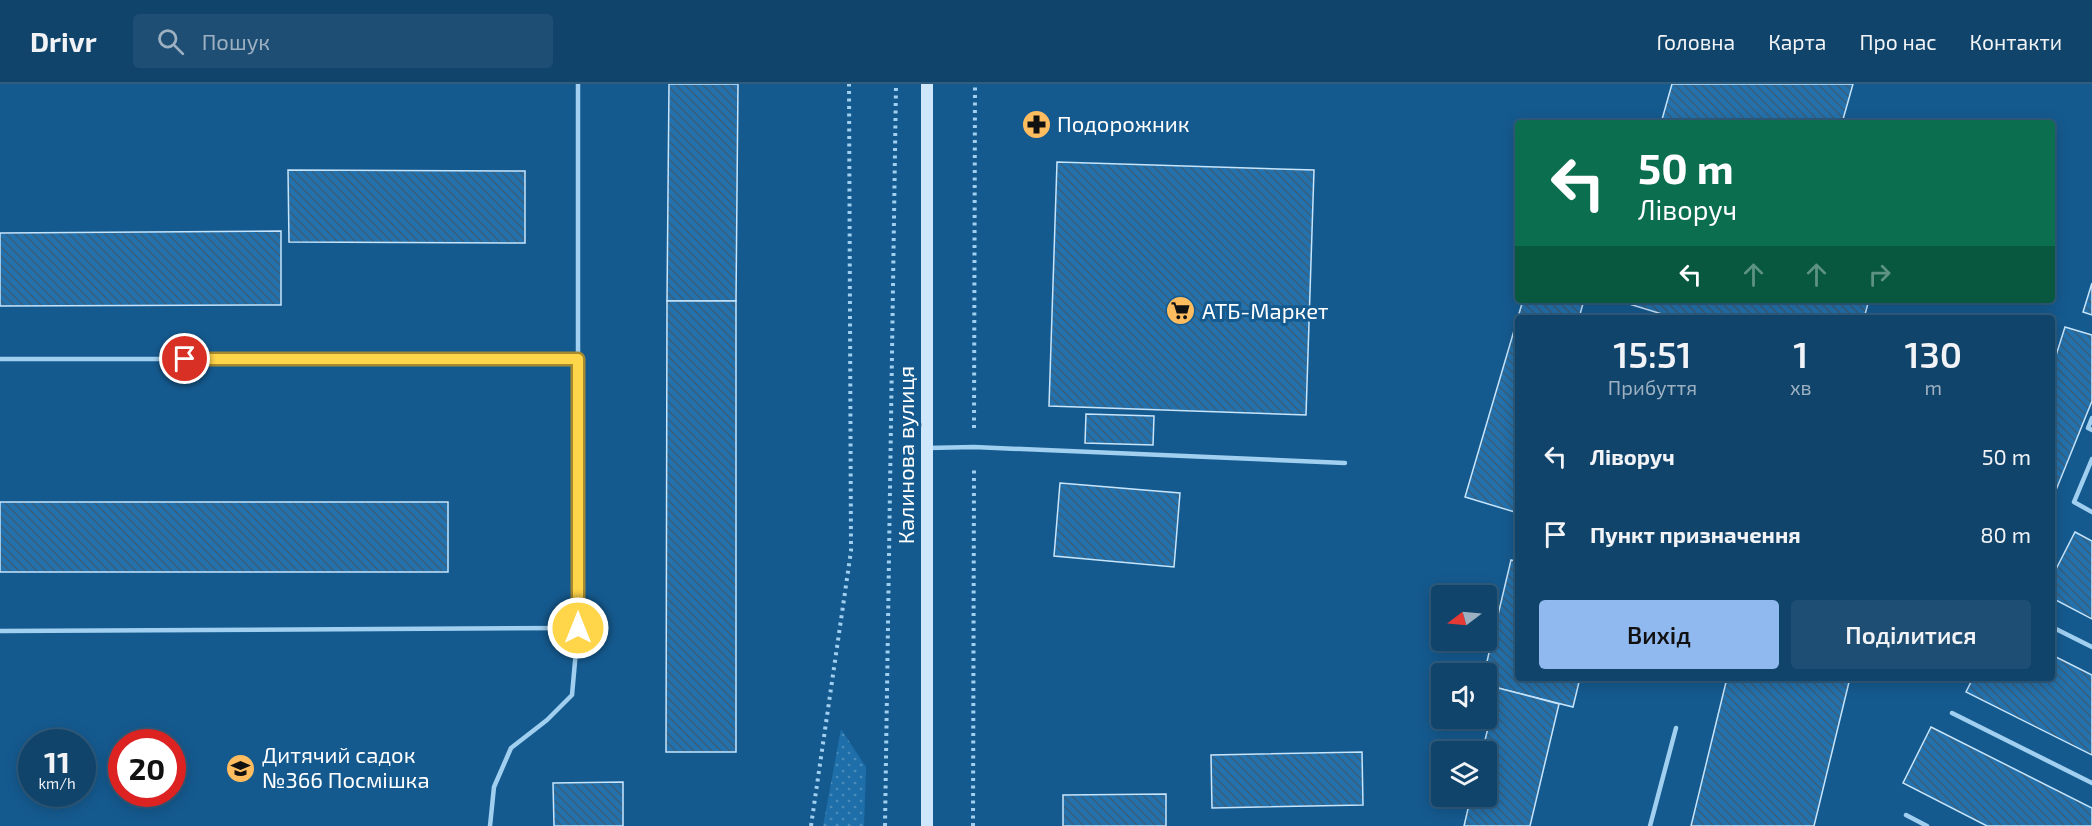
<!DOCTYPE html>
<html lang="uk">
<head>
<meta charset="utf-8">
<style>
  :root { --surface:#10446b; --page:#1e4e73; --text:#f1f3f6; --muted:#9cb0c1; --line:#305c7e; --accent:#90b9f0 }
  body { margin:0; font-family:"Exo 2",sans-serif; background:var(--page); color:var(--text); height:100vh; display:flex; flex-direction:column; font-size:22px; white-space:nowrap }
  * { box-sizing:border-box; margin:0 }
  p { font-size:20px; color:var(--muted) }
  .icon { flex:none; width:33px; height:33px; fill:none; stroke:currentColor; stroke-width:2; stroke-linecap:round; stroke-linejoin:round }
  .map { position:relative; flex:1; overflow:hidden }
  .drawer { position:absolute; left:1515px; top:231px; width:540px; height:366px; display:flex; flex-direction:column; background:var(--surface); border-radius:6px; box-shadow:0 3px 15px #0003,0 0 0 2px var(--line) }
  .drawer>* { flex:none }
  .guide { position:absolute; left:1515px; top:36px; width:540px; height:183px; border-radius:6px; box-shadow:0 3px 15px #0003,0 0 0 2px var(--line); background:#0b6e4f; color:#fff; overflow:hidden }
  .needle { width:39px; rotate:254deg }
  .fabs { position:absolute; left:1431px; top:501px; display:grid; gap:12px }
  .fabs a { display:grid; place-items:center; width:66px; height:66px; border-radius:6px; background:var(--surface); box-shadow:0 3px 15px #0003,0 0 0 2px var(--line); font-size:30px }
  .speed { position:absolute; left:18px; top:645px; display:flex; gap:12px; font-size:30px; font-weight:700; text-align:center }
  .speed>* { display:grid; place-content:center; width:78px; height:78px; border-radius:50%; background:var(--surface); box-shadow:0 3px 15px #0003,0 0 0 2px var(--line); line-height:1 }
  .speed small { font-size:15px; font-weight:400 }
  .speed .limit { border:9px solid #d22; background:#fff; color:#111 }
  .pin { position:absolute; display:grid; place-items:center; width:51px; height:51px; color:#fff; margin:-26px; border:3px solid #fff; border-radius:50%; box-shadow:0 2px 6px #0007 }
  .me { position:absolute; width:66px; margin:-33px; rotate:0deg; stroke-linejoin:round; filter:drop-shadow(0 0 4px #0008) }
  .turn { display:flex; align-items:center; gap:21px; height:126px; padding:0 24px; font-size:27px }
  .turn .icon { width:78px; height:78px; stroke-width:2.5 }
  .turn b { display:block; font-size:42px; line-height:51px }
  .lanes { display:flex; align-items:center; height:57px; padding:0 24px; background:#0003; justify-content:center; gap:30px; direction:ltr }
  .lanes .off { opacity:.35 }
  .eta { display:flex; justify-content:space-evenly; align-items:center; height:102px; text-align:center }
  .eta b { font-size:36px; font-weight:600; line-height:42px }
  .button { display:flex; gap:12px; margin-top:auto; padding:12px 24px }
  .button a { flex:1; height:69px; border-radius:6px; background:var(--accent); color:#111; font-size:24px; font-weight:600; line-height:69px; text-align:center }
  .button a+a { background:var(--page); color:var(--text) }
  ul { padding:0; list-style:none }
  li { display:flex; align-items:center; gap:18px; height:78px; padding:0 24px }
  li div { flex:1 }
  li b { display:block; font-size:22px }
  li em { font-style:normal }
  header { display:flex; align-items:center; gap:36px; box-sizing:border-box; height:84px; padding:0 30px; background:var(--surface); border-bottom:2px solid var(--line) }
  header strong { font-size:28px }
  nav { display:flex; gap:33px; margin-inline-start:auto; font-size:21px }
  .search { width:420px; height:54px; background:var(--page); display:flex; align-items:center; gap:15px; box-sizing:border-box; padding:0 21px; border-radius:6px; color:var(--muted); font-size:22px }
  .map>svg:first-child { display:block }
</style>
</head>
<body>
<header>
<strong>Drivr</strong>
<div class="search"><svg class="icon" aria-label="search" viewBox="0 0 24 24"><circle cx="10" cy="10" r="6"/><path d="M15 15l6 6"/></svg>Пошук</div>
<nav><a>Головна</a><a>Карта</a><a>Про нас</a><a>Контакти</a></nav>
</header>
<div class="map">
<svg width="2092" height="742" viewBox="0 0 2092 742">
  <defs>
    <pattern id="grass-dots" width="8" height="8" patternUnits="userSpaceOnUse" patternTransform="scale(1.5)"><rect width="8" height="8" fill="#1d6ea9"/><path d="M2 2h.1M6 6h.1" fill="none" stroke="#4a8bba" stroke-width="1.8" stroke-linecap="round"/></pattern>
    <pattern id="building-back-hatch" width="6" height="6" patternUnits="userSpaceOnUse" patternTransform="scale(1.5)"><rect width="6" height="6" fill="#2372ae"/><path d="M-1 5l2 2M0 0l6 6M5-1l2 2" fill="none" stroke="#3a5d78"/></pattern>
  </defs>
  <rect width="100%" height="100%" fill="#155a8f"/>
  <path fill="url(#grass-dots)" d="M841,645L866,683L864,742H823Z"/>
  <g fill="url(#building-back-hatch)" stroke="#c7e5fc" stroke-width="1.5">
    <path d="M669,0H738L736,217H667Z"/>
    <path d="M1672,0H1853L1842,39H1661Z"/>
    <path d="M1057,78L1314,86L1306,331L1049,322Z"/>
    <path d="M288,86L525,87V159L289,158Z"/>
    <path d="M281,147V221L0,222V149Z"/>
    <path d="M2092,199V231L2083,228Z"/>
    <path d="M1523,216H1584L1579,234H1518V429L1465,413Z"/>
    <path d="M1616,216H1869L1864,234H1675Z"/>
    <path d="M667,217H736V668H666Z"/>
    <path d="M2065,243L2092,251V317L2052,416V284Z"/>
    <path d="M1086,330L1154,332L1153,361L1085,359Z"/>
    <path d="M1060,399L1180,409L1174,483L1054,472Z"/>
    <rect x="0" y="418" width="448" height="70"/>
    <path d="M2075,448L2092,457V535L2052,514V493Z"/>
    <path d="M1511,476L1518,478V594H1580L1573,623L1486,601V590H1484Z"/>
    <path d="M2052,571L2092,591V671L1966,608L1973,594H2052Z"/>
    <path d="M1727,594H1850L1814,742H1691Z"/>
    <path d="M1498,604L1559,620L1530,742H1464L1471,712H1486V668H1482Z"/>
    <path d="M1931,643L2092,724V742H1987L1903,699Z"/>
    <path d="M1362,668L1363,721L1212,724L1211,671Z"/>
    <path d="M623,698V742H554L553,699Z"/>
    <path d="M1166,710V742H1063V711Z"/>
  </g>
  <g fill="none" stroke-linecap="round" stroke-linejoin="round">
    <g stroke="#a0cff0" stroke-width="4" stroke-dasharray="3 4.5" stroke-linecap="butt">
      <path d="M974,344L975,0"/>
      <path d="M811,742L851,467L849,0"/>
      <path d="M885,742L896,0"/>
      <path d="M973,742L974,382"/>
    </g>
    <g stroke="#a0cff0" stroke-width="4.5">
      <path d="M0,275H578"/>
      <path d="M2092,334L2088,344L2092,346"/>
      <path d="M927,364L974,363L1345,379"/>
      <path d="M2092,375L2074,418L2092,428"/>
      <path d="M2052,543L2092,563"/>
      <path d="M0,547L578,544"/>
      <path d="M1952,629L2092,699"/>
      <path d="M1906,731L1927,742"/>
      <path d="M490,742L494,703L511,664L547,636L572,611L578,544V0"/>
      <path d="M1650,742L1676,644"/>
    </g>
    <path stroke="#cee7fb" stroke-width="12" d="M927,742V0"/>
  </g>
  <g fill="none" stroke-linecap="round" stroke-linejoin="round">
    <defs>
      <path id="route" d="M185,275H578V544"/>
    </defs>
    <use href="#route" stroke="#a68a30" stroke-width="15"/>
    <use href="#route" stroke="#ffd54a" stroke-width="10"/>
  </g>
  <defs>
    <symbol id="pharmacy-disc" viewBox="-11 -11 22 22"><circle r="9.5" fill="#ffbd60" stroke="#155a8f"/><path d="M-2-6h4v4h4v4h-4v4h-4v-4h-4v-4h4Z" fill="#111"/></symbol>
    <symbol id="supermarket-disc" viewBox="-11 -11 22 22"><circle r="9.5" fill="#ffbd60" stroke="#155a8f"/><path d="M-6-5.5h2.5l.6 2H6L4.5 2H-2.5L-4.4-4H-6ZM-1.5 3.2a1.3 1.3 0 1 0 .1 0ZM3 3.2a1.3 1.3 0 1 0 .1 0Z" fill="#111"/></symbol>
    <symbol id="school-disc" viewBox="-11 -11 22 22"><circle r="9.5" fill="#ffbd60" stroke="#155a8f"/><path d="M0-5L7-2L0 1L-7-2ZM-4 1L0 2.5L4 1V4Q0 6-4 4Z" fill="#111"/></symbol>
  </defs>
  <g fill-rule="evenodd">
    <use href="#pharmacy-disc" x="1020" y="24" width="33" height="33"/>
    <use href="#supermarket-disc" x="1164" y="210" width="33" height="33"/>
    <use href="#school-disc" x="224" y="668" width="33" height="33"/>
  </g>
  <g text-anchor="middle" stroke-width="6" stroke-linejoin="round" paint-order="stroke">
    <g font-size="22" fill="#fff" stroke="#155a8f" text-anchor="start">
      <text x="1057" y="48">Подорожник</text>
      <text x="1202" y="235">АТБ-Маркет</text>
      <text x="262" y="679">Дитячий садок<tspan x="262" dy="25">№366 Посмішка</tspan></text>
    </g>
    <g font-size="22" fill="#fff" stroke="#155a8f">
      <text transform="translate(906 371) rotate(-90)" y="8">Калинова вулиця</text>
    </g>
  </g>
</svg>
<div class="fabs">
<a><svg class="needle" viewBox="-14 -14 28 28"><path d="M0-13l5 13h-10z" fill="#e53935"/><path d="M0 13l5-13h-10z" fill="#9cb0c1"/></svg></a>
<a><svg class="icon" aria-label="sound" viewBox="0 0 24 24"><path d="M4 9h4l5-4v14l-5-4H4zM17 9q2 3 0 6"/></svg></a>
<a><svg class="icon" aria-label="layers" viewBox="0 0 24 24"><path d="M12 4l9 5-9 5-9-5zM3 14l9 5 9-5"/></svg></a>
</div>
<div class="speed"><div>11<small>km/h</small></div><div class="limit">20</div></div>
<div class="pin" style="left:185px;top:275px;background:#d93025"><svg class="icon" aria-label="arrive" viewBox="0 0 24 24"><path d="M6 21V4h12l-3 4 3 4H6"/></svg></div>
<svg class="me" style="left:578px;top:544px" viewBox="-20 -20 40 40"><circle r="17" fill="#ffd54a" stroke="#fff" stroke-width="3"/><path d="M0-11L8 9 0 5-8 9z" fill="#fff"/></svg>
<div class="guide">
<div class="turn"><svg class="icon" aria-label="left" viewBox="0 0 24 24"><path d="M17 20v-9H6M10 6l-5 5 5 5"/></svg><div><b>50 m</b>Ліворуч</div></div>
<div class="lanes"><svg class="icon" aria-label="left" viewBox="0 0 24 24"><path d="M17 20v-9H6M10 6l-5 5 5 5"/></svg><svg class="icon off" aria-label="ahead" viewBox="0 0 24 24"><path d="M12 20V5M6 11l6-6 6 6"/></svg><svg class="icon off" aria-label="ahead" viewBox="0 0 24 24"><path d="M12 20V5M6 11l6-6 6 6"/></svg><svg class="icon off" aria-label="right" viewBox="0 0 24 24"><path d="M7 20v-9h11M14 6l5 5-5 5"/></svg></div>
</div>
<section class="drawer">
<div class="eta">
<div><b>15:51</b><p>Прибуття</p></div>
<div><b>1</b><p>хв</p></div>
<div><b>130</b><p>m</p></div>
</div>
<ul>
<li><svg class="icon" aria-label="left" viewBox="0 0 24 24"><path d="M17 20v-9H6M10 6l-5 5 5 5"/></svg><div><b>Ліворуч</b></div><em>50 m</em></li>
<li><svg class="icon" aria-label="arrive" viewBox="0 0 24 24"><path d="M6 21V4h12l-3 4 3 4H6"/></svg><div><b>Пункт призначення</b></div><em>80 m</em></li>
</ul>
<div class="button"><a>Вихід</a><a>Поділитися</a></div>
</section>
</div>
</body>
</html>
